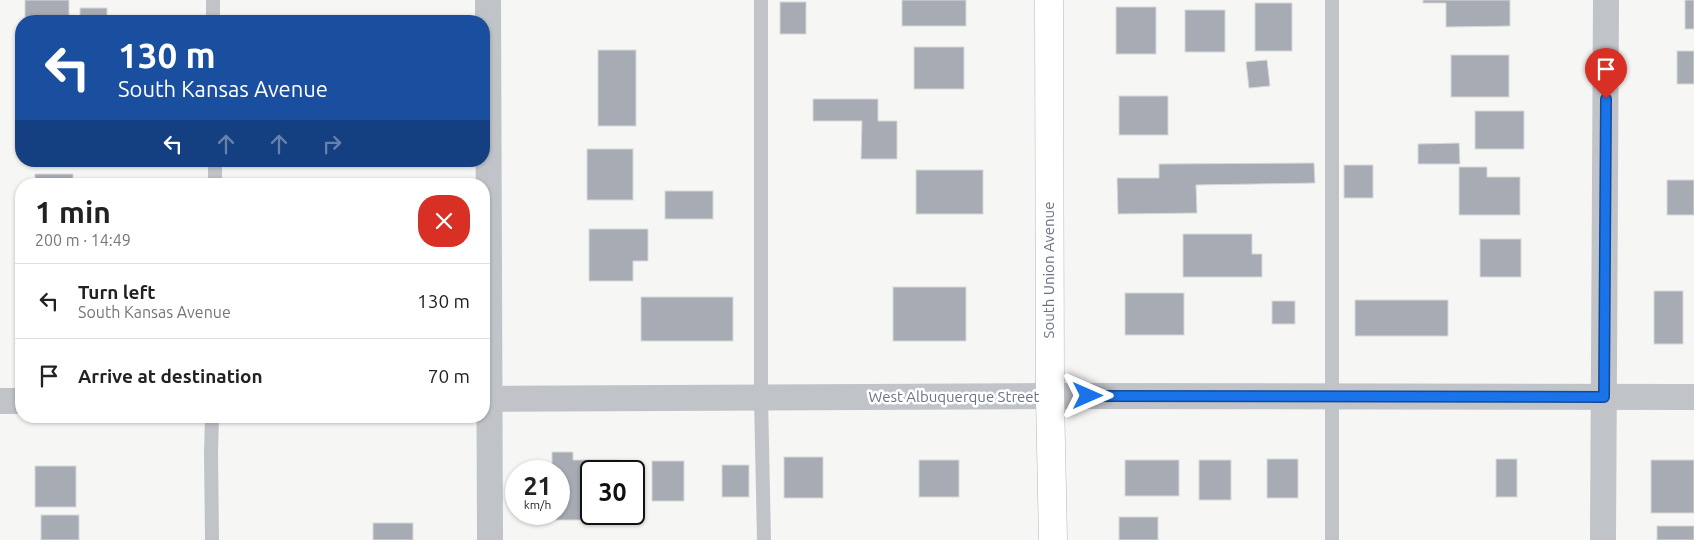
<!DOCTYPE html>
<html lang="en">
<head>
<meta charset="utf-8">
<style>
  :root { --surface:#fff; --page:#f2f2f2; --text:#222; --muted:#767676; --line:#e0e0e0 }
  body { margin:0; font-family:Ubuntu,sans-serif; background:var(--page); color:var(--text); height:100vh; display:flex; flex-direction:column; font-size:19px; white-space:nowrap }
  * { box-sizing:border-box; margin:0 }
  p { font-size:16px; color:var(--muted) }
  .icon { flex:none; width:28px; height:28px; fill:none; stroke:currentColor; stroke-width:2; stroke-linecap:round; stroke-linejoin:round }
  .map { position:relative; flex:1; overflow:hidden }
  .sheet { position:absolute; left:15px; top:178px; width:475px; height:245px; display:flex; flex-direction:column; background:var(--surface); border-radius:20px; box-shadow:0 1px 4px #0004 }
  .sheet>* { flex:none }
  .banner { position:absolute; left:15px; top:15px; width:475px; height:152px; border-radius:20px; box-shadow:0 1px 4px #0004; background:#1a4fa0; color:#fff; overflow:hidden }
  .speed { position:absolute; left:505px; top:460px; display:flex; gap:10px; font-size:25px; font-weight:700; text-align:center }
  .speed>* { display:grid; place-content:center; width:65px; height:65px; border-radius:50%; background:var(--surface); box-shadow:0 1px 4px #0004; line-height:1 }
  .speed small { font-size:12px; font-weight:400 }
  .speed .limit { border:2px solid #111; border-radius:8px; background:#fff; color:#111 }
  .pin { position:absolute; display:grid; place-items:center; width:42px; height:42px; color:#fff; margin:-51px -21px; border-radius:50% 50% 50% 0; rotate:-45deg; box-shadow:0 0 5px #0007 }
  .pin .icon { rotate:45deg }
  .me { position:absolute; width:55px; margin:-28px; rotate:90deg; stroke-linejoin:round; filter:drop-shadow(0 0 4px #0008) }
  .turn { display:flex; align-items:center; gap:18px; height:105px; padding:0 20px; font-size:22px }
  .turn .icon { width:65px; height:65px; stroke-width:2.5 }
  .turn b { display:block; font-size:35px; line-height:42px }
  .lanes { display:flex; align-items:center; height:48px; padding:0 20px; background:#0003; justify-content:center; gap:25px; direction:ltr }
  .lanes .off { opacity:.35 }
  .round { display:grid; place-items:center; flex:none; width:52px; height:52px; border-radius:20px; background:var(--page) }
  .head { display:flex; align-items:center; justify-content:space-between; height:85px; padding:0 20px }
  h1 { font-size:30px; font-weight:700; line-height:38px }
  ul { padding:0; list-style:none }
  li { display:flex; align-items:center; gap:15px; height:75px; padding:0 20px; border-top:1px solid var(--line) }
  li div { flex:1 }
  li b { display:block; font-size:19px }
  li em { font-style:normal }
  .map>svg:first-child { display:block }
</style>
</head>
<body>
<div class="map">
<svg width="1694" height="540" viewBox="0 0 1694 540">
  <rect width="100%" height="100%" fill="#f6f7f4"/>
  <g fill="#a7acb4" stroke="#d8d8d7">
    <rect x="25" y="0" width="44" height="21"/>
    <rect x="902" y="0" width="64" height="26"/>
    <path d="M1423,0H1510V26L1446,27V3H1423Z"/>
    <rect x="1685" y="0" width="9" height="29"/>
    <rect x="780" y="2" width="26" height="32"/>
    <rect x="1255" y="3" width="37" height="48"/>
    <rect x="1116" y="7" width="40" height="47"/>
    <rect x="80" y="8" width="27" height="13"/>
    <rect x="1185" y="10" width="40" height="42"/>
    <rect x="914" y="47" width="50" height="42"/>
    <rect x="598" y="50" width="38" height="76"/>
    <rect x="1677" y="51" width="17" height="33"/>
    <rect x="1451" y="55" width="58" height="42"/>
    <path d="M1267,60L1270,86L1249,88L1246,62Z"/>
    <rect x="1119" y="96" width="49" height="39"/>
    <path d="M813,99H878V121H897V159H861L862,121H813Z"/>
    <rect x="1475" y="111" width="49" height="38"/>
    <path d="M1459,143L1460,164H1418V144Z"/>
    <rect x="587" y="149" width="46" height="51"/>
    <path d="M1314,163L1315,183L1196,185L1197,213L1118,214L1117,178H1159V164Z"/>
    <rect x="1344" y="165" width="29" height="33"/>
    <path d="M1459,167H1487V177H1520V215H1459Z"/>
    <rect x="916" y="170" width="67" height="44"/>
    <rect x="35" y="174" width="38" height="10"/>
    <rect x="1667" y="180" width="27" height="35"/>
    <rect x="665" y="191" width="48" height="28"/>
    <path d="M589,229H648V261H633V281H589Z"/>
    <path d="M1183,234H1252V254H1262V277H1183Z"/>
    <rect x="1480" y="239" width="41" height="38"/>
    <rect x="893" y="287" width="73" height="54"/>
    <rect x="1654" y="291" width="29" height="53"/>
    <rect x="1125" y="293" width="59" height="42"/>
    <rect x="641" y="297" width="92" height="44"/>
    <rect x="1355" y="300" width="93" height="36"/>
    <rect x="1272" y="301" width="23" height="23"/>
    <path d="M552,452H573V460H619V471H591V514H619V520H552V514H559V471H552Z"/>
    <rect x="784" y="457" width="39" height="41"/>
    <rect x="1267" y="459" width="31" height="39"/>
    <rect x="1496" y="459" width="21" height="38"/>
    <rect x="919" y="460" width="40" height="37"/>
    <rect x="1125" y="460" width="54" height="36"/>
    <rect x="1199" y="460" width="32" height="40"/>
    <rect x="1651" y="460" width="43" height="53"/>
    <rect x="652" y="461" width="32" height="40"/>
    <rect x="722" y="465" width="27" height="32"/>
    <rect x="35" y="466" width="41" height="41"/>
    <rect x="41" y="515" width="38" height="25"/>
    <rect x="1119" y="517" width="39" height="23"/>
    <rect x="373" y="523" width="40" height="17"/>
    <rect x="1657" y="526" width="37" height="14"/>
  </g>
  <g fill="none" stroke-linecap="round" stroke-linejoin="round">
    <defs>
      <path id="secondary" d="M1049,0L1050,396L1053,540"/>
    </defs>
    <use href="#secondary" stroke="#b3b6bb" stroke-width="29"/>
    <g stroke="#c0c3c7" stroke-width="14">
      <path d="M213,0V21"/>
      <path d="M761,0V398L764,540"/>
      <path d="M215,161V184"/>
      <path d="M212,540L211,453L212,416"/>
      <path d="M1332,540V0"/>
    </g>
    <g stroke="#c0c3c7" stroke-width="26">
      <path d="M488,0L490,540"/>
      <path d="M484,399L1050,396L1694,397"/>
      <path d="M0,401H21"/>
      <path d="M1603,540L1606,0"/>
    </g>
    <use href="#secondary" stroke="#fff" stroke-width="28"/>
  </g>
  <g fill="none" stroke-linecap="round" stroke-linejoin="round">
    <defs>
      <path id="route" d="M1088,396L1604,397L1606,99"/>
    </defs>
    <use href="#route" stroke="#114b97" stroke-width="12"/>
    <use href="#route" stroke="#1a73e8" stroke-width="9"/>
  </g>
  <g text-anchor="middle" stroke-width="5" stroke-linejoin="round" paint-order="stroke">
    <g font-size="15" fill="#697382" stroke="#fff">
      <text transform="translate(1049 270) rotate(-90)" y="5">South Union Avenue</text>
      <text x="954" y="402">West Albuquerque Street</text>
    </g>
  </g>
</svg>
<div class="speed"><div>21<small>km/h</small></div><div class="limit">30</div></div>
<div class="pin" style="left:1606px;top:99px;background:#d93025"><svg class="icon" aria-label="arrive" viewBox="0 0 24 24"><path d="M6 21V4h12l-3 4 3 4H6"/></svg></div>
<svg class="me" style="left:1088px;top:396px" viewBox="-20 -20 40 40"><path d="M0-17L14 15 0 8-14 15z" fill="#1a73e8" stroke="#fff" stroke-width="4"/></svg>
<div class="banner">
<div class="turn"><svg class="icon" aria-label="left" viewBox="0 0 24 24"><path d="M17 20v-9H6M10 6l-5 5 5 5"/></svg><div><b>130 m</b>South Kansas Avenue</div></div>
<div class="lanes"><svg class="icon" aria-label="left" viewBox="0 0 24 24"><path d="M17 20v-9H6M10 6l-5 5 5 5"/></svg><svg class="icon off" aria-label="ahead" viewBox="0 0 24 24"><path d="M12 20V5M6 11l6-6 6 6"/></svg><svg class="icon off" aria-label="ahead" viewBox="0 0 24 24"><path d="M12 20V5M6 11l6-6 6 6"/></svg><svg class="icon off" aria-label="right" viewBox="0 0 24 24"><path d="M7 20v-9h11M14 6l5 5-5 5"/></svg></div>
</div>
<section class="sheet">
<div class="head"><div><h1>1 min</h1><p>200 m · 14:49</p></div><a class="round" style="background:#d93025;color:#fff"><svg class="icon" aria-label="close" viewBox="0 0 24 24"><path d="M6 6l12 12M18 6L6 18"/></svg></a></div>
<ul>
<li><svg class="icon" aria-label="left" viewBox="0 0 24 24"><path d="M17 20v-9H6M10 6l-5 5 5 5"/></svg><div><b>Turn left</b><p>South Kansas Avenue</p></div><em>130 m</em></li>
<li><svg class="icon" aria-label="arrive" viewBox="0 0 24 24"><path d="M6 21V4h12l-3 4 3 4H6"/></svg><div><b>Arrive at destination</b></div><em>70 m</em></li>
</ul>
</section>
</div>
</body>
</html>
